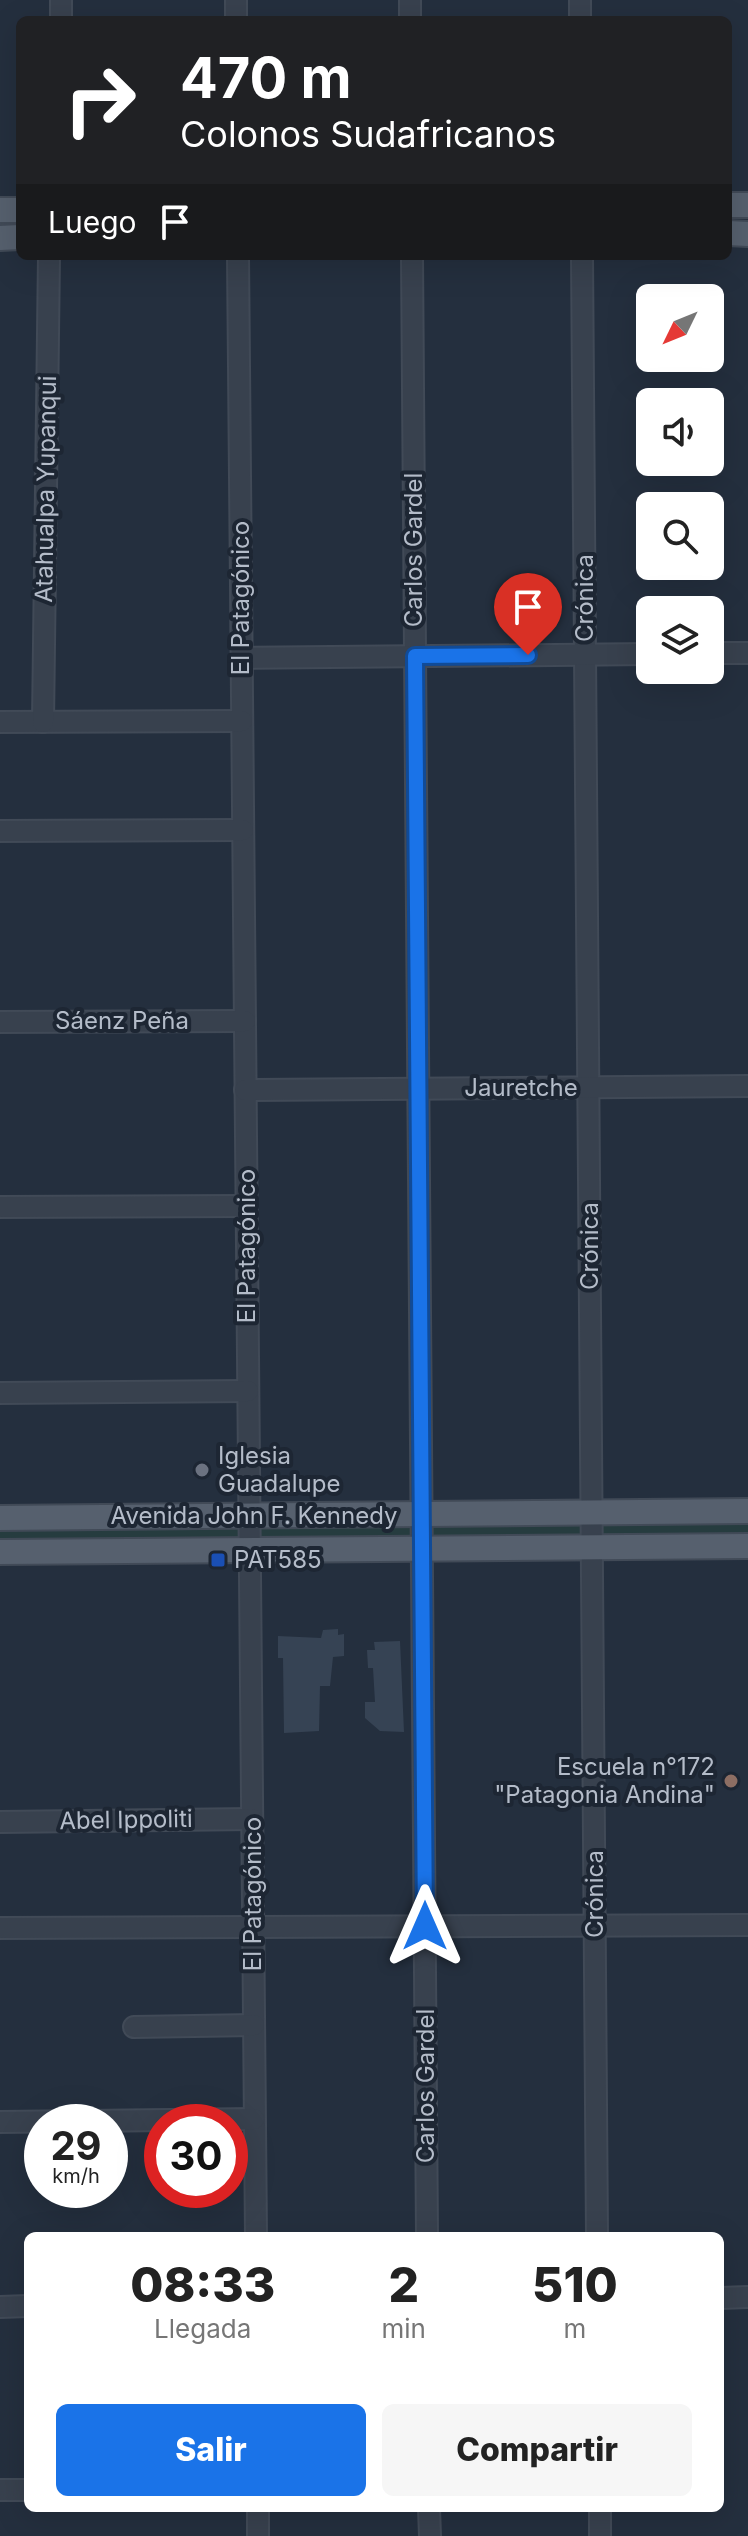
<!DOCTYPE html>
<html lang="es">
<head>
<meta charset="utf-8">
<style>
  :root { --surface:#fff; --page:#f6f6f6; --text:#222; --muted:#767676; --accent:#1a73e8 }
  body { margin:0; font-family:Inter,sans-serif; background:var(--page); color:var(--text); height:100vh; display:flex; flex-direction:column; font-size:30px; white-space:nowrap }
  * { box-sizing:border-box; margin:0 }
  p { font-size:26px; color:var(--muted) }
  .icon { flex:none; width:44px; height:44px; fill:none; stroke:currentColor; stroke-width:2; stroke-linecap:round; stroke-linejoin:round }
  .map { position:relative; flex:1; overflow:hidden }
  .sheet { position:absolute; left:24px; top:2232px; width:700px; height:280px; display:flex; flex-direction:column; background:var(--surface); border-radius:12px; box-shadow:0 8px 32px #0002 }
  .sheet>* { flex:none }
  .hud { position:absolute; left:16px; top:16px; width:716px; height:244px; border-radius:12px; box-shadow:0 8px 32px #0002; background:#202124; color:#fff; overflow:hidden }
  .needle { width:52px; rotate:227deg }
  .controls { position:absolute; left:636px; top:284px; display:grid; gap:16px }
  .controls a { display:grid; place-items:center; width:88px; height:88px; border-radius:12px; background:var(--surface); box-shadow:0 8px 32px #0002; font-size:40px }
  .speed { position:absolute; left:24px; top:2104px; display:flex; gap:16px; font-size:40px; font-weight:700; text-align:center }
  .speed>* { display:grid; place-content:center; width:104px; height:104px; border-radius:50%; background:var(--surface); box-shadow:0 8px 32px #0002; line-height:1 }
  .speed small { font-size:20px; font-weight:400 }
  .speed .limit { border:12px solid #d22; background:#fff; color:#111 }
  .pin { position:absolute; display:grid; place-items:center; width:68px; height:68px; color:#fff; margin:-82px -34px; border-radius:50% 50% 50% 0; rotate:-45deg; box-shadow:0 0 8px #0007 }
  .pin .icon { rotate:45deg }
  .me { position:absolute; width:88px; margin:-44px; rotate:0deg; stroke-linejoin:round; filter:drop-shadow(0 0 6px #0008) }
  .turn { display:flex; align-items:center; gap:28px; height:168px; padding:0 32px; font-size:36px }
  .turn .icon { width:104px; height:104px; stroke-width:2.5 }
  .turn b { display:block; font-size:56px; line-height:68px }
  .then { display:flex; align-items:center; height:76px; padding:0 32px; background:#0003; gap:16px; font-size:30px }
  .eta { display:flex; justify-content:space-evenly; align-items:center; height:136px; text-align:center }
  .eta b { font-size:48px; font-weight:800; line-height:56px }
  .primary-button { display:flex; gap:16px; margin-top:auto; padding:16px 32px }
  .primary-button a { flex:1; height:92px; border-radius:12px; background:var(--accent); color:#fff; font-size:32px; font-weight:800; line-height:92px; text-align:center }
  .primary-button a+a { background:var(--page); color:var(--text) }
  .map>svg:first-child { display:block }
</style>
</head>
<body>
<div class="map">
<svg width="748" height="2536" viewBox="0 0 748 2536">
  <rect width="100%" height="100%" fill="#242f3e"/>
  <path fill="#263c3f" d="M748,1511V1546L0,1552V1518Z"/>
  <g fill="#364354">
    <path d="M338,1629V1635L344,1634V1656L333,1657L330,1686H320L319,1731L284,1733L283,1658H278V1636L321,1638L323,1630Z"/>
    <path d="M400,1641L404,1732L380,1731L365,1718V1702H375L373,1668H368L367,1650H375L374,1642Z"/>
  </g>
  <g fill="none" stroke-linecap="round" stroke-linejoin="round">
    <defs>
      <g id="minor">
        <path d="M61,0V20"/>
        <path d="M236,0V20"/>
        <path d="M410,0V20"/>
        <path d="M580,0V20"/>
        <path d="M238,256L256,2236"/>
        <path d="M412,256L427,2236"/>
        <path d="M582,256L597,2236"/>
        <path d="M710,653H748"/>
        <path d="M241,658L650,654"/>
        <path d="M0,722L242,721"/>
        <path d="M43,722L49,256"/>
        <path d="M0,831L243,830"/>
        <path d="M0,1022L245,1021"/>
        <path d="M245,1090L748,1086"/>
        <path d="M0,1207L246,1206"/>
        <path d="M0,1393L248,1391"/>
        <path d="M0,1822L252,1819"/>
        <path d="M0,1928L748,1925"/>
        <path d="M134,2027L254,2025"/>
        <path d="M0,2122L254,2119"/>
        <path d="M720,2298L748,2297"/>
        <path d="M0,2307L28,2306"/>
        <path d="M0,2490H28"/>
        <path d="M258,2508V2536"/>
        <path d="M429,2508L430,2536"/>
        <path d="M600,2508V2536"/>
      </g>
      <g id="major">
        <path d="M728,205H748"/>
        <path d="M0,210H20"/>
        <path d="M728,233L748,234"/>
        <path d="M0,238L20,237"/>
        <path d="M0,1518L748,1511"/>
        <path d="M0,1552L748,1546"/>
      </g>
    </defs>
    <use href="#minor" stroke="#414a57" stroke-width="24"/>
    <use href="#major" stroke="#414a57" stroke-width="28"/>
    <use href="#minor" stroke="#38414e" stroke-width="20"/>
    <use href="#major" stroke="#56606e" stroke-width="24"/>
  </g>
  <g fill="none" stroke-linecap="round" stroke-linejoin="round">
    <defs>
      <path id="route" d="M425,1926L415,656L528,655"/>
    </defs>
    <use href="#route" stroke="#114b97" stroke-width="20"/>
    <use href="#route" stroke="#1a73e8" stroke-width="14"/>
  </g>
  <circle fill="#6b7280" stroke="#1d2633" stroke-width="3" cx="202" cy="1470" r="8"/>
  <rect fill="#1a4fb4" stroke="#1d2633" stroke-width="3" x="210" y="1552" width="16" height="16" rx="4"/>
  <circle fill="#8d6e63" stroke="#1d2633" stroke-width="3" cx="731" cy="1781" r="8"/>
  <g text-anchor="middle" stroke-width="8" stroke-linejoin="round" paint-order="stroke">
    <g font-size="24" fill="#b4bcc9" stroke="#1d2633">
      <text transform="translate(46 489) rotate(-89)" y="8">Atahualpa Yupanqui</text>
      <text transform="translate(414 550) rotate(-90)" y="8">Carlos Gardel</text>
      <text transform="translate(241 598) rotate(-90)" y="8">El Patagónico</text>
      <text transform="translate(585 598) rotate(-90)" y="8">Crónica</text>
      <text x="122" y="1029">Sáenz Peña</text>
      <text x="521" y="1096">Jauretche</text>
      <text transform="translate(247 1246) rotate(-90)" y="8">El Patagónico</text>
      <text transform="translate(590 1246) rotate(-90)" y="8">Crónica</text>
      <text x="254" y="1524">Avenida John F. Kennedy</text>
      <text transform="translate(126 1820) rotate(-1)" y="8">Abel Ippoliti</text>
      <text transform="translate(253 1894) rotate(-90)" y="8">El Patagónico</text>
      <text transform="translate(595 1894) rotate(-90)" y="8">Crónica</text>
      <text transform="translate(426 2086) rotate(-90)" y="8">Carlos Gardel</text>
    </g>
    <g font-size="24" fill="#b4bcc9" stroke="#1d2633" text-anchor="start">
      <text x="218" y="1464">Iglesia<tspan x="218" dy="28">Guadalupe</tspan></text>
      <text x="234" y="1568">PAT585</text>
      <text x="715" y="1775" text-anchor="end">Escuela n°172<tspan x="715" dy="28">"Patagonia Andina"</tspan></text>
    </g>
  </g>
</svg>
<div class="controls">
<a><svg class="needle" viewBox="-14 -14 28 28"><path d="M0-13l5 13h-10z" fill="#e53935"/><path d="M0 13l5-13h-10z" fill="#767676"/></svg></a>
<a><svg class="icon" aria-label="sound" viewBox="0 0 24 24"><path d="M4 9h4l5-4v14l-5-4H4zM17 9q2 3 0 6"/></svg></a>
<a><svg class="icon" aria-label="search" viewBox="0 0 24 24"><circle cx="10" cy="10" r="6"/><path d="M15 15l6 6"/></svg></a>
<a><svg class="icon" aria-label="layers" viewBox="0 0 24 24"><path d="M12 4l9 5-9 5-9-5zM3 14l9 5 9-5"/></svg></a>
</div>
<div class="speed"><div>29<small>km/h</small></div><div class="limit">30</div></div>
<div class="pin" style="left:528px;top:655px;background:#d93025"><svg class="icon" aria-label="arrive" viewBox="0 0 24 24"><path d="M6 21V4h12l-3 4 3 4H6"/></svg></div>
<svg class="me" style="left:425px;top:1926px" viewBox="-20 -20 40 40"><path d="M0-17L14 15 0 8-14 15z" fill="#1a73e8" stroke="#fff" stroke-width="4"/></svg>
<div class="hud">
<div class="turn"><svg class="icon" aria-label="right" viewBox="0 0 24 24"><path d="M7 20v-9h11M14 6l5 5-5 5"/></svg><div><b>470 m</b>Colonos Sudafricanos</div></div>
<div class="then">Luego<svg class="icon" aria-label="arrive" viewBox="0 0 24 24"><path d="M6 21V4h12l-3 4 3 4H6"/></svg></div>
</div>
<section class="sheet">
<div class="eta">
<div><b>08:33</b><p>Llegada</p></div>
<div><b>2</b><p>min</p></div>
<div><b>510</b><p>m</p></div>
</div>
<div class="primary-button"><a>Salir</a><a>Compartir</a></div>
</section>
</div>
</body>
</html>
